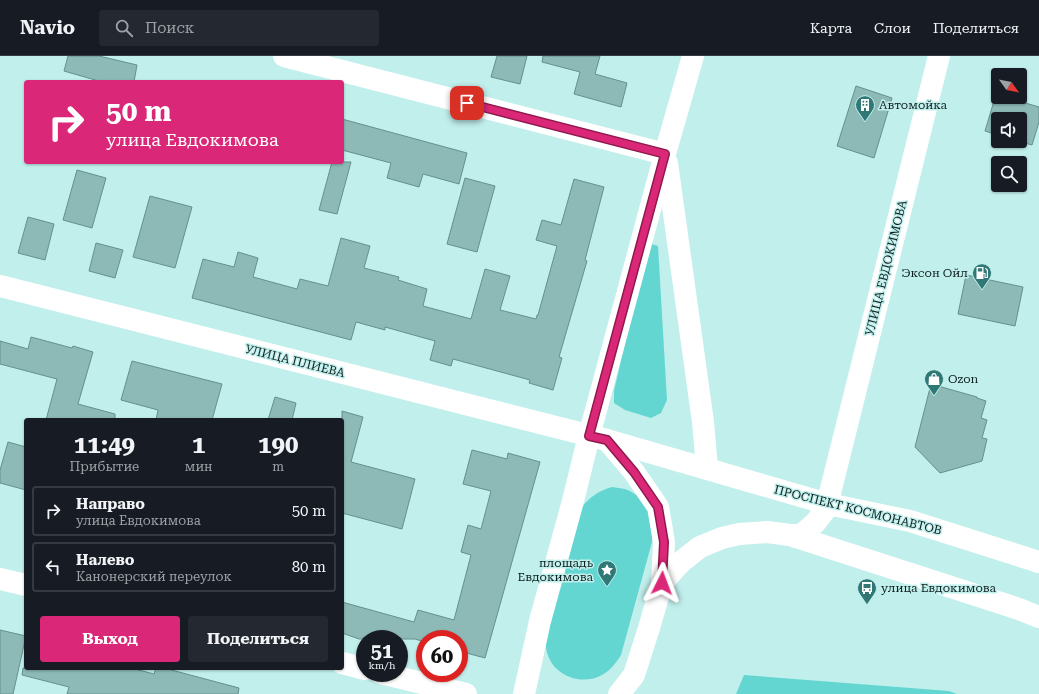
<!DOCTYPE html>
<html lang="ru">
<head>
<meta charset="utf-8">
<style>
  :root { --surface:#171b24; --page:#242831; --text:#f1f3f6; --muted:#9ea1a6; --line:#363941; --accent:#db2777 }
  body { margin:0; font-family:"Roboto Serif",serif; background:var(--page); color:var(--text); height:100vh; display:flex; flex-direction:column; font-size:15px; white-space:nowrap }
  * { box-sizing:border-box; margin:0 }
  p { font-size:13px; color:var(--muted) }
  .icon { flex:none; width:22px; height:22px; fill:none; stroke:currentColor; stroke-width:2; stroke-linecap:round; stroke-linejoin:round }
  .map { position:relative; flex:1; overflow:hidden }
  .side { position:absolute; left:24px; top:362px; width:320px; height:252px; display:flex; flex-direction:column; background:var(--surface); border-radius:4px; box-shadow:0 1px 3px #0004 }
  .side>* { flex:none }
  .banner { position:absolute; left:24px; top:24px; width:320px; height:84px; border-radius:4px; box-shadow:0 1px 3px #0004; background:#db2777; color:#fff; overflow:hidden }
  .needle { width:26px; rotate:123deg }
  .tools { position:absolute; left:991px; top:12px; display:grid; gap:8px }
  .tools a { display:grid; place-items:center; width:36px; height:36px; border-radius:4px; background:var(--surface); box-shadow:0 1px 3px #0004; font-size:20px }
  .speed { position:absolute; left:356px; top:574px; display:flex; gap:8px; font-size:20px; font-weight:700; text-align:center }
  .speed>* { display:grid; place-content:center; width:52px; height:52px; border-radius:50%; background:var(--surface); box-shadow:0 1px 3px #0004; line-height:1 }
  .speed small { font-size:10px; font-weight:400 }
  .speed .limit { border:6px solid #d22; background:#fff; color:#111 }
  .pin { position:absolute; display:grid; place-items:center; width:34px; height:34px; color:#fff; margin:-17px; border-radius:8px; box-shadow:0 2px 6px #0006 }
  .me { position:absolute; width:44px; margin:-22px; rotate:3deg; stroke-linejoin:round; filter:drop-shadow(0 0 3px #0008) }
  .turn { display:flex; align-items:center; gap:14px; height:84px; padding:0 16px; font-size:18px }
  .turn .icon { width:52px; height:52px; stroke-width:2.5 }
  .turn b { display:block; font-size:28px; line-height:34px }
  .eta { display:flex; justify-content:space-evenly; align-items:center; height:68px; text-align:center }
  .eta b { font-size:24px; font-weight:700; line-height:28px }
  .action { display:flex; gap:8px; margin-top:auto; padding:8px 16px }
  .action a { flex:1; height:46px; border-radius:4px; background:var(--accent); color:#fff; font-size:16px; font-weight:700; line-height:46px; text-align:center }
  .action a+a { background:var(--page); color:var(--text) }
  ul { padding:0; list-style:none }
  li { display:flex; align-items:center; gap:12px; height:50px; margin:0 8px 6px; padding:0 8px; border:2px solid var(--line); border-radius:4px }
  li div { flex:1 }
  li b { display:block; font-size:15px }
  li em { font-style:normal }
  header { display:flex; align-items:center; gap:24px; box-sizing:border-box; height:56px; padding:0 20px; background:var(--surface); border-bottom:1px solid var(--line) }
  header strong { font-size:19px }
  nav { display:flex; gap:22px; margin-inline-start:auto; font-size:14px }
  .search { width:280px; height:36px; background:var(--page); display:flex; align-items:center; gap:10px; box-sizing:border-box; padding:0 14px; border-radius:4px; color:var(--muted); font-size:15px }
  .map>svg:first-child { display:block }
</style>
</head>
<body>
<header>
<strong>Navio</strong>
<div class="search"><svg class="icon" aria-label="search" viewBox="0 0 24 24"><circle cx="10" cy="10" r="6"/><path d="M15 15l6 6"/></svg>Поиск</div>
<nav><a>Карта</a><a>Слои</a><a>Поделиться</a></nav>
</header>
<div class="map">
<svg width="1039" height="638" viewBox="0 0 1039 638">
  <rect width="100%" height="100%" fill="#c1efec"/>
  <g fill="#64d6d1">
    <path d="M648,187L658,190L667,344L661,357L651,362L625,354L614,347V335Z"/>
    <path d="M612,431C616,432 621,432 625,433C640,438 653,454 654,471C654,476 652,481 652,486L621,599C616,607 610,615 602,619C588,627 569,624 558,614C550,608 546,596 545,586L581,452C590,441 598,435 612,431Z"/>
    <path d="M744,619L949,635L957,638H736Z"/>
  </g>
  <g fill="#8dbab7" stroke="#64908d">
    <path d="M68,0H99L137,9L134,26H102L64,15Z"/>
    <path d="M497,0H527L520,28L491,21Z"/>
    <path d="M543,0H600L595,18L627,27L621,51L574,38L580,16L542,6Z"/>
    <path d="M856,30L892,42L874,102L837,90Z"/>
    <path d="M996,38L998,39V41H1005L1039,51V66L1032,89L1018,85H1020V63H998V79L985,75Z"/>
    <path d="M342,63L467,97L459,128L423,118L419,131L387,122L391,107L342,94Z"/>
    <path d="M332,106H351L337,158L319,154Z"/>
    <path d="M77,114L106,122L92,172L63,164Z"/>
    <path d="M465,122L495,130L477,196L447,188Z"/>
    <path d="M574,123L604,131L585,204L587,205L559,301L562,302L553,334L529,327L530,324L453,303L451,310L430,304L435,285L385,271V274L356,266L351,284L192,242L203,203L234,211L238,196L258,202L253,221L297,233L300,223L328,230L341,182L370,190L364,212L399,221L398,224L427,233L423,250L471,263L485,213L510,220L500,254L536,263L537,259H538L557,190L536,184L542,164L561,169Z"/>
    <path d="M150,140L192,151L175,212L133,201Z"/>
    <path d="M28,161L54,168L45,204L18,197Z"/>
    <path d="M96,187L123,194L115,222L89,215Z"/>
    <path d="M966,219L1023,231L1015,270L958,258Z"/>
    <path d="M31,281L72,292L73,290L93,296L78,348L115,358V364H46L57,323L0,308V285L28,293Z"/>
    <path d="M132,305L222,328L212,364H156L158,354L121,344Z"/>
    <path d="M931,328L977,341V342L986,345L981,362L987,364L982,382L987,383L982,405L940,417L915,391Z"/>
    <path d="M275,341L296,347L292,364H268Z"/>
    <path d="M342,355L363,361L351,406L415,423L402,473L342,457Z"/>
    <path d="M8,386L26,391V434L0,427V414Z"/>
    <path d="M472,394L507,403L508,397L540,406L485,602L459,595V583H425V586L415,583H359L342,577V546L414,566L418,554L454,564L471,499L461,496L468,469L481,473L491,435L463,428Z"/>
    <path d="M0,574L26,580L13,638H0Z"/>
    <path d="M23,612H131L154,618L156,612H164L239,632L238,638H67L69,631L22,619Z"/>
  </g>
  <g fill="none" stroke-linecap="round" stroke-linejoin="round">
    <g stroke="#fff" stroke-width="22">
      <path d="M284,0L665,98"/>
      <path d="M667,107L703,366L707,412"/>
      <path d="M589,380L665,98L693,0"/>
    </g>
    <path stroke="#fff" stroke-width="22" d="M790,479H801L815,467L826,453L939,0"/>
    <g stroke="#fff" stroke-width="22">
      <path d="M0,230L607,384L828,448L910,465L1039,506"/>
      <path d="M607,384L634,416L658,451L664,486L662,527"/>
      <path d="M0,523L26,529"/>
      <path d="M342,607L365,613"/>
      <path d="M381,617L466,638"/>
      <path d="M524,638L540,565L573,445L589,380"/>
      <path d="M619,638L634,619L649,572L662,527L681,506L700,491L722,482L739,478L767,476L790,479L1019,553L1039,561"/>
    </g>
  </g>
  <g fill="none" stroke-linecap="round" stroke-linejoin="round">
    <defs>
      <path id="route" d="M467,47L665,98L589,380L607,384L634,416L658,451L664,486L662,527"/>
    </defs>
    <use href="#route" stroke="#8e194d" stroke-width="10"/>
    <use href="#route" stroke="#db2777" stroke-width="7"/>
  </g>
  <defs>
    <symbol id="building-pin" viewBox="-11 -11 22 30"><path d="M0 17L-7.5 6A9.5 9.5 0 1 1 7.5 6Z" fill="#2f7876" stroke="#c1efec"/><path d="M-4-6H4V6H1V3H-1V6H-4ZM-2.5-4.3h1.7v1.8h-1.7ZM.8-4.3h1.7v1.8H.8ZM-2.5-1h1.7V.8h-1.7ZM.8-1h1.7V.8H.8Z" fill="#fff"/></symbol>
    <symbol id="fuel-pin" viewBox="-11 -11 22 30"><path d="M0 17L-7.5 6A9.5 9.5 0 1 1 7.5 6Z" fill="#2f7876" stroke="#c1efec"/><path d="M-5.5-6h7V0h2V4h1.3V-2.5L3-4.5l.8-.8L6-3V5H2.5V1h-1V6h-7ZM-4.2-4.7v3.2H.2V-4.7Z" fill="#fff"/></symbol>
    <symbol id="shop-pin" viewBox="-11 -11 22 30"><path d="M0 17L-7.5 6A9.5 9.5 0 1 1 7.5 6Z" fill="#2f7876" stroke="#c1efec"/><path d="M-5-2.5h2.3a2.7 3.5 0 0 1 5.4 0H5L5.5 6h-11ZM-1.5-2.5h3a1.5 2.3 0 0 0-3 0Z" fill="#fff"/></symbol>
    <symbol id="sight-pin" viewBox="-11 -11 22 30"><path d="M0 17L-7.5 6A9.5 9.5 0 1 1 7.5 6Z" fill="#2f7876" stroke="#c1efec"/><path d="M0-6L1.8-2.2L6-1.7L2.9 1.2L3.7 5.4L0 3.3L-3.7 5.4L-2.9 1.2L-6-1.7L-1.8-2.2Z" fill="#fff"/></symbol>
    <symbol id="bus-pin" viewBox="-11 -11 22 30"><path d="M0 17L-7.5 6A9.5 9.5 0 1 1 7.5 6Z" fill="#2f7876" stroke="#c1efec"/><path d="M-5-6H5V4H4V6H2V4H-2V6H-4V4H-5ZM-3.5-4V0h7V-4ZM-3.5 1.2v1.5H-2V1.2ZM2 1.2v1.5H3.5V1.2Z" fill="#fff"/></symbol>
  </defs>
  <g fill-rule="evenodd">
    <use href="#building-pin" x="854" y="38" width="22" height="30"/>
    <use href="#fuel-pin" x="971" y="206" width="22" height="30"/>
    <use href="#shop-pin" x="923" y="312" width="22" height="30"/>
    <use href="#sight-pin" x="596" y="503" width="22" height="30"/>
    <use href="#bus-pin" x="856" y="521" width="22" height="30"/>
  </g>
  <g text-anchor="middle" stroke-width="3" stroke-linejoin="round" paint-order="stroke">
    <g font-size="12" fill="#0f2020" stroke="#c1efec" text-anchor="start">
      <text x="879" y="53">Автомойка</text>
      <text x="968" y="221" text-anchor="end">Эксон Ойл</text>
      <text x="948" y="327">Ozon</text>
      <text x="593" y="511" text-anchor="end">площадь<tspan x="593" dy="14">Евдокимова</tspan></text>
      <text x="881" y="536">улица Евдокимова</text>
    </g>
    <g font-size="12" fill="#0f2020" stroke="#c1efec">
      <text transform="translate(886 212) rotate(-76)" y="4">УЛИЦА ЕВДОКИМОВА</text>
      <text transform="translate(295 305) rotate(14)" y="4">УЛИЦА ПЛИЕВА</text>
      <text transform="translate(858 454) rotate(14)" y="4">ПРОСПЕКТ КОСМОНАВТОВ</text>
    </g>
  </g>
</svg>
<div class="tools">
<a><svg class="needle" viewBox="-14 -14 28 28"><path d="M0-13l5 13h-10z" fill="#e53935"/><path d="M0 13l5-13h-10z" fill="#9ea1a6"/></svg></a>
<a><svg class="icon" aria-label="sound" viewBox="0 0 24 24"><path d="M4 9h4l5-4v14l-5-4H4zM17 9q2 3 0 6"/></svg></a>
<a><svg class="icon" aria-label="search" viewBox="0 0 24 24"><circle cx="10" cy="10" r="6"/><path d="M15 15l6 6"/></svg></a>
</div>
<div class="speed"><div>51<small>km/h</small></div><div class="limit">60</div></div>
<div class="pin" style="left:467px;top:47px;background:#d93025"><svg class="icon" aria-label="arrive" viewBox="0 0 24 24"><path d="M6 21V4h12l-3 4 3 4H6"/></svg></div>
<svg class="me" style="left:662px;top:527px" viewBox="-20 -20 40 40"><path d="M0-17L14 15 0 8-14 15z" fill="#db2777" stroke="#fff" stroke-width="4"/></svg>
<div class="banner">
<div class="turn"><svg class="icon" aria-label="right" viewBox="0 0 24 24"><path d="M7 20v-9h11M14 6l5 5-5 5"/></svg><div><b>50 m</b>улица Евдокимова</div></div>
</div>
<section class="side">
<div class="eta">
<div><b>11:49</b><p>Прибытие</p></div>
<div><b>1</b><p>мин</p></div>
<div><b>190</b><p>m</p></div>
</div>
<ul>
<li><svg class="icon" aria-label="right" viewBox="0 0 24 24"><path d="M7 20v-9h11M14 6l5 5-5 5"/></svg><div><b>Направо</b><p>улица Евдокимова</p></div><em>50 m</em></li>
<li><svg class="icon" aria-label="left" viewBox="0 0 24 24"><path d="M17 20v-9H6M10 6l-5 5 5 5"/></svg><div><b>Налево</b><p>Канонерский переулок</p></div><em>80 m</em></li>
</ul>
<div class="action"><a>Выход</a><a>Поделиться</a></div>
</section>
</div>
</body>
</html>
